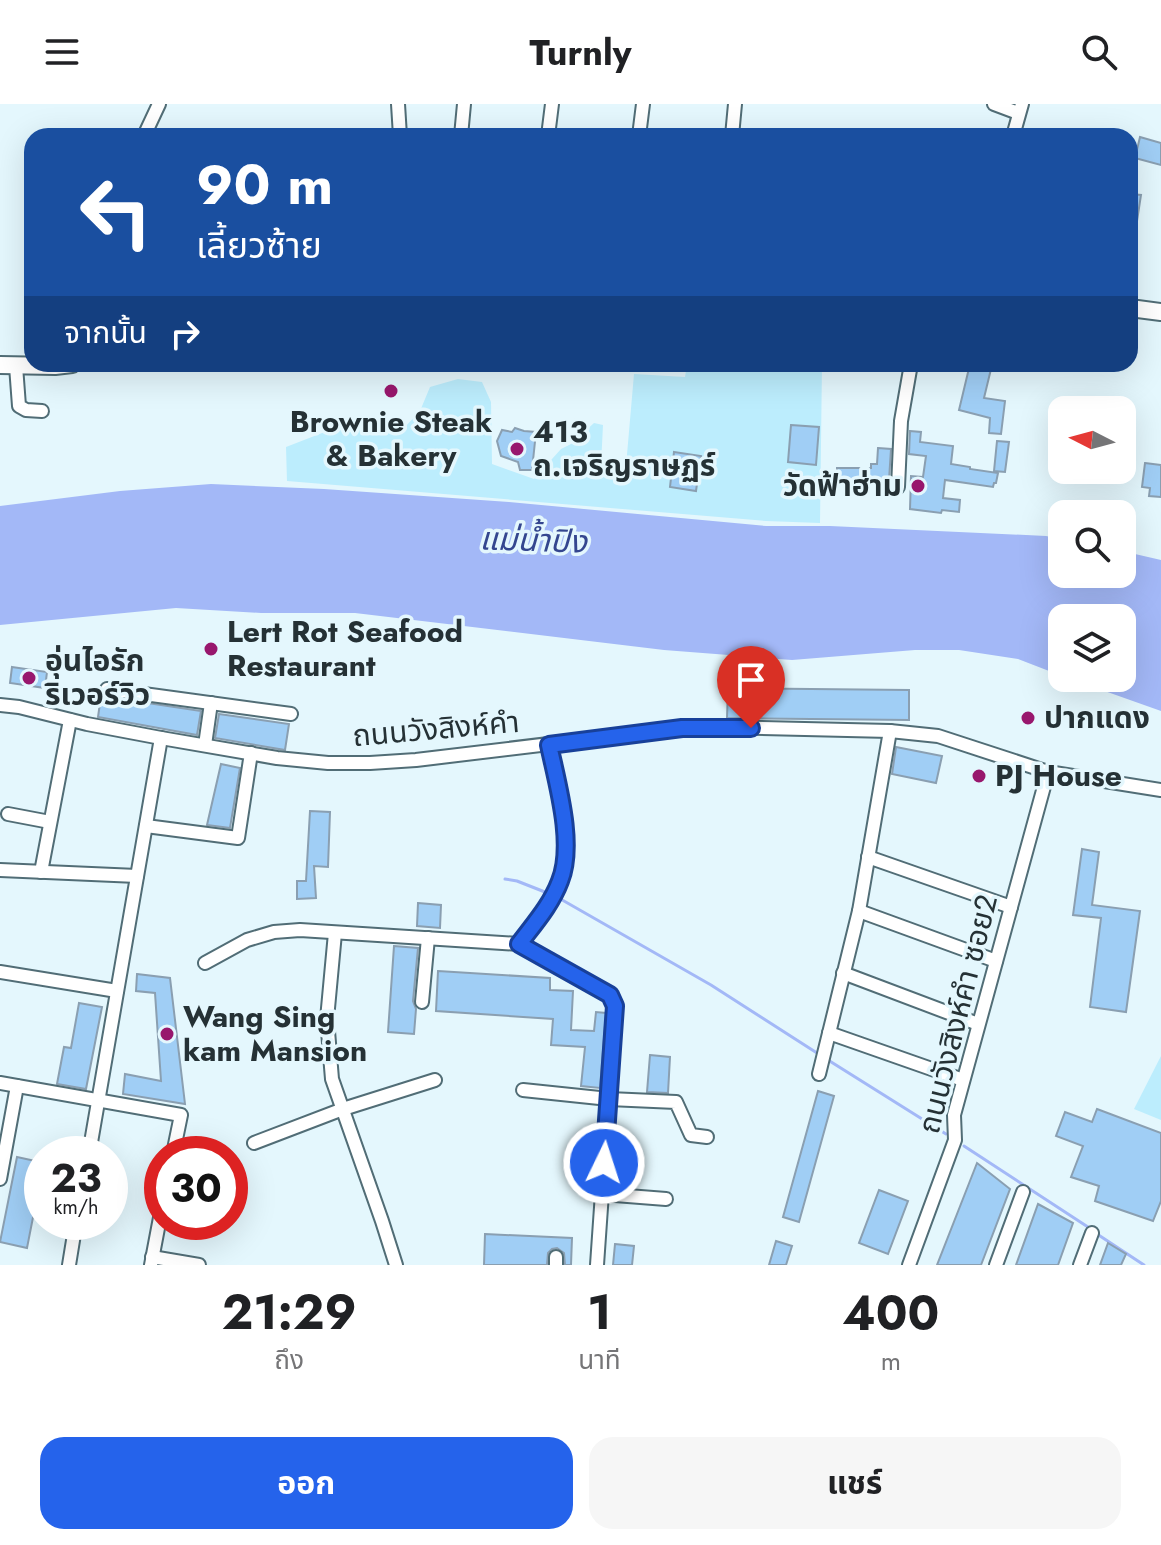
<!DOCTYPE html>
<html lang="th">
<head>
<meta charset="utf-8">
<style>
  :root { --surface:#fff; --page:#f6f6f6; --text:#202124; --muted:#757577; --accent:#2563eb }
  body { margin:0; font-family:Jost,"Noto Sans Thai",sans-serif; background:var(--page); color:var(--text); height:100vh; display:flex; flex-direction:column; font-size:30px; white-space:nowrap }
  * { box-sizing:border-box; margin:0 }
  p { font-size:26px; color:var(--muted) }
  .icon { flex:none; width:44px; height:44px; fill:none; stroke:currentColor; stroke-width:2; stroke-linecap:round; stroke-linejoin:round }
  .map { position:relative; height:1161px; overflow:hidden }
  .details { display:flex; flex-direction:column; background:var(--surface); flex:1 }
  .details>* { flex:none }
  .top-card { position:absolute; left:24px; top:24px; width:1114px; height:244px; border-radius:24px; box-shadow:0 8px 32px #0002; background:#1a4fa0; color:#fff; overflow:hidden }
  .needle { width:52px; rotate:276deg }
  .buttons { position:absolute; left:1048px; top:292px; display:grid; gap:16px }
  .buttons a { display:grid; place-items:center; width:88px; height:88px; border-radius:16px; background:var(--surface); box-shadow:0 8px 32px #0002; font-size:40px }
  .speed { position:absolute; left:24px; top:1032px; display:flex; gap:16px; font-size:40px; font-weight:700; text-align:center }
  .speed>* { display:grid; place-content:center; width:104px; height:104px; border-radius:50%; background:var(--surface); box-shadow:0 8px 32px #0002; line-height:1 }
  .speed small { font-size:20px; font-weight:400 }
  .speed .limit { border:12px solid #d22; background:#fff; color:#111 }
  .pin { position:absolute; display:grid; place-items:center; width:68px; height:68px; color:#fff; margin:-82px -34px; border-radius:50% 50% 50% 0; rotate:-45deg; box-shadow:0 0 8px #0007 }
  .pin .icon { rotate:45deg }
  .me { position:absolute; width:88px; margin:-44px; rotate:4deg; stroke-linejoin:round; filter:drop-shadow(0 0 6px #0008) }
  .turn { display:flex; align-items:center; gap:28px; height:168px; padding:0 40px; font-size:36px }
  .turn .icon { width:104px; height:104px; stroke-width:2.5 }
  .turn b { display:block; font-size:56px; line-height:68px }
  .then { display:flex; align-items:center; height:76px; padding:0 40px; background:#0003; gap:16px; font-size:30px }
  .eta { display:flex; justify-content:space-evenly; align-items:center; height:136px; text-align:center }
  .eta b { font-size:48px; font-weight:700; line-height:56px }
  .cta { display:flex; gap:16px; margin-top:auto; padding:16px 40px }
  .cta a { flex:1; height:92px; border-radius:24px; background:var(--accent); color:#fff; font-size:32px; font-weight:700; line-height:92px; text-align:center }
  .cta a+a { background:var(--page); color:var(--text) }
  header { display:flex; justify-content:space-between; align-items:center; height:104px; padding:0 40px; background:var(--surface); font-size:36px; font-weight:700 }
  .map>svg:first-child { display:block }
</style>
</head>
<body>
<header><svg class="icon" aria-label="menu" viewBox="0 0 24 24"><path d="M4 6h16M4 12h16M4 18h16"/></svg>Turnly<svg class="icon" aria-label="search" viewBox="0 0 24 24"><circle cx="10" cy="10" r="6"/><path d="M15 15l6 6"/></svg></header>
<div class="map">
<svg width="1161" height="1161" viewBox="0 0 1161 1161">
  <rect width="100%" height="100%" fill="#e4f7fd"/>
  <g fill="#bcedfd">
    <path d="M687,260H822L820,419L766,417L287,377L286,343L335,324L372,315L404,324L420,307L430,283L458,275L482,278L491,298L492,360L534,375L561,345L571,340L594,319L603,321L601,361L626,362L634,270L685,273Z"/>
    <path d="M1161,952V1016L1134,1005Z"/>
  </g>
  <path fill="#a3b8f7" d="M211,380L324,385L509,398L766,422H830L1046,432L1062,435V470H1122V447L1161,456V607L1068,574H1122V514H1062V572L1018,555L959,546H915L792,556L664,546L355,509H261L176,504L0,521V402L120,387Z"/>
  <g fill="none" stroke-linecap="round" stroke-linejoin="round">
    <g stroke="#a3b8f7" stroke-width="3">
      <path d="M505,775L517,777L550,790"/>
      <path d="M557,793L711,881L817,949"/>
      <path d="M828,956L946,1030"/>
      <path d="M964,1042L1091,1125"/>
      <path d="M1097,1130L1144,1161"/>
    </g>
  </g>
  <g fill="#a0cef5" stroke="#8a9fb1" stroke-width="2">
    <path d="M1140,33L1161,39V61L1135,54Z"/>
    <path d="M1130,90L1141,91L1135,130L1130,129Z"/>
    <path d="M970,260L991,265L984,294L1005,297L1001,330L989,329L990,314L959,306Z"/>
    <path d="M791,321L819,323L816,361L788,358Z"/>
    <path d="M515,324L524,327L536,328L532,366H520L518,358L501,352L497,337L502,326L512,328Z"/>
    <path d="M910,327L921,328L920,338L953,342L951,360L970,363V365L998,369L996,379H994L993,383L945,376L943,394L960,396L959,408L942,406L941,409L910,405L911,372L923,373L926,352L909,350Z"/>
    <path d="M997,337L1009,338L1005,368L994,367Z"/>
    <path d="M878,344L891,345L889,376L837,377V364H871V360H877Z"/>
    <path d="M674,348L701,352L696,387L670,383Z"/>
    <path d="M1145,359L1161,361V393L1149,392L1150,384L1142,383Z"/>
    <path d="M12,563L47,568L45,584L10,579Z"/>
    <path d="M728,584L909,586V616L727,614Z"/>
    <path d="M101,592L201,607L197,631L98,613Z"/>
    <path d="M219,610L289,620L285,646L215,634Z"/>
    <path d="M896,643L942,652L936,679L892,670Z"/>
    <path d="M221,660L240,664L230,724L207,721Z"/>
    <path d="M310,707L330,708L328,763L314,762L316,794L297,795V777H306Z"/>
    <path d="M1082,745L1099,748L1092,801L1140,807L1126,908L1090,903L1101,814L1073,811Z"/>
    <path d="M418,799L441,801L440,824L417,822Z"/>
    <path d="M394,842L418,844L413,897L416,905L414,930L388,928Z"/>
    <path d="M438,867L550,874V886L573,887L571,926L594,927L596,908L606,909L600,984L581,982L585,943L551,941L553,915L436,907Z"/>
    <path d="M137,870L170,874L185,1000L123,990L125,970L161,977L155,889L136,887Z"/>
    <path d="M79,899L102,903L86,985L57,980L64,943L71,944Z"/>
    <path d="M650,951L670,953L668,989L647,988Z"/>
    <path d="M818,987L834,992L799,1118L783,1113Z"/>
    <path d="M1097,1005L1161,1029V1097L1153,1117L1095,1097L1099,1082L1071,1073L1083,1042L1056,1032L1065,1008L1092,1018Z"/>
    <path d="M17,1053L40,1058L32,1098H36L27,1144L0,1138Z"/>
    <path d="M977,1059L1010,1085L981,1161H937Z"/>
    <path d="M879,1086L908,1097L888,1150L859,1139Z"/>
    <path d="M1038,1100L1073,1119L1058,1161H1016Z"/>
    <path d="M485,1130L572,1134L571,1161H565L564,1149L557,1144L552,1145L548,1149L547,1161H484Z"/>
    <path d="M776,1137L792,1142L786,1161H769Z"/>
    <path d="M1108,1139L1126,1150L1121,1161H1100Z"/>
    <path d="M615,1140L634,1142L632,1161H613Z"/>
  </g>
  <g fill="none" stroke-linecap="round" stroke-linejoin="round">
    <defs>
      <g id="minor">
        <path d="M398,0L400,32"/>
        <path d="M994,0L1018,9"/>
        <path d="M144,32L159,0"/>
        <path d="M461,32L464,0"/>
        <path d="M548,32L552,0"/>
        <path d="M639,32L643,0"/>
        <path d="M732,32L735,0"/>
        <path d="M1013,32L1022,0"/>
        <path d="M16,262L19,302L26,306L42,307"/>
        <path d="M898,383L901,317L911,260"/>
        <path d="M107,585L291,610"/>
        <path d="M0,601L19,603L87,620L161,634L277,654L328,659H370L416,656L682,624L723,623L890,627L938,632L1048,668L1161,686"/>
        <path d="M205,641L211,599"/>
        <path d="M8,710L50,718"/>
        <path d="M146,722L238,734L251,649"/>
        <path d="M868,753L1011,803"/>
        <path d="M0,766L137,772"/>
        <path d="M41,768L70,616"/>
        <path d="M859,807L996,857"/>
        <path d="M335,829L327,915L332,975L382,1117L396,1161"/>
        <path d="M519,840L610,891L615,902L597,1161"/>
        <path d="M205,859L247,836L274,828L300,826L519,840C534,820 551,801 560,777C575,741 557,679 549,641"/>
        <path d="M0,868L117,887"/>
        <path d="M843,869L978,920"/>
        <path d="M422,898L428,834"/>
        <path d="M829,929L963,976"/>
        <path d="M819,970L859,807L890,627"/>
        <path d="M0,979L181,1011L173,1050"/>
        <path d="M523,986L609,995L676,998L691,1031L707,1033"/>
        <path d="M254,1039L343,1005L435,976"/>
        <path d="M89,1050L161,634"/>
        <path d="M0,1075L17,982"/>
        <path d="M602,1090L666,1095"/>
        <path d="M152,1153L199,1161"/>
        <path d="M69,1161L76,1118"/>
        <path d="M151,1161L162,1103"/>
        <path d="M556,1161V1153"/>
        <path d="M909,1161L955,1036L954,1011L1048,668"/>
        <path d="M996,1161L1023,1088"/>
        <path d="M1080,1161L1092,1129"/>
      </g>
      <g id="major">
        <path d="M1130,204L1161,208"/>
        <path d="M0,261L55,262L72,260"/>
      </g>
    </defs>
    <use href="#minor" stroke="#516d76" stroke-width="16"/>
    <use href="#major" stroke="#516d76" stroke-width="20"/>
    <use href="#minor" stroke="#fff" stroke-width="12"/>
    <use href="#major" stroke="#fff" stroke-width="16"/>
  </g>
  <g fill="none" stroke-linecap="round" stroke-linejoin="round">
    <defs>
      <path id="route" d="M604,1059L615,902L610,891L519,840C534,820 551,801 560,777C575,740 557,679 549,641L682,624H751"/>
    </defs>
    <use href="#route" stroke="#184099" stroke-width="20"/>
    <use href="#route" stroke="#2563eb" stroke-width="14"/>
  </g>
  <g fill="#98176d" stroke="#e4f7fd" stroke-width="3">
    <circle cx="391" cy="287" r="8"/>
    <circle cx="517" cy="345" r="8"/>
    <circle cx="918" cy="382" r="8"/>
    <circle cx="211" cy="545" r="8"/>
    <circle cx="29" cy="574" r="8"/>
    <circle cx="1028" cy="614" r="8"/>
    <circle cx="979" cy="672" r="8"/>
    <circle cx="167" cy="930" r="8"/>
  </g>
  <g text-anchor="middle" stroke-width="7" stroke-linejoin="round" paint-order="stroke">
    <g font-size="30" font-weight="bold" fill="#253135" stroke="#e4f7fd" text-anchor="start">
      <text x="391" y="328" text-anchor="middle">Brownie Steak<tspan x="391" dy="34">&amp; Bakery</tspan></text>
      <text x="533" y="338">413<tspan x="533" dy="34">ถ.เจริญราษฏร์</tspan></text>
      <text x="902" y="392" text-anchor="end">วัดฟ้าฮ่าม</text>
      <text x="227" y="538">Lert Rot Seafood<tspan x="227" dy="34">Restaurant</tspan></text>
      <text x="45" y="567">อุ่นไอรัก<tspan x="45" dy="34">ริเวอร์วิว</tspan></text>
      <text x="1044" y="624">ปากแดง</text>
      <text x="995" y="682">PJ House</text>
      <text x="183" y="923">Wang Sing<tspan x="183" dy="34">kam Mansion</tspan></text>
    </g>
    <g font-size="30" fill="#253135" stroke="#e4f7fd">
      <text transform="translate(436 625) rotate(-5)" y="10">ถนนวังสิงห์คำ</text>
      <text transform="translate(958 910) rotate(-76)" y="10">ถนนวังสิงห์คำ ซอย2</text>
    </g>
    <g font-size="32" font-style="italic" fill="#34468f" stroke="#e4f7fd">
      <text transform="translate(533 436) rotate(2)" y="11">แม่น้ำปิง</text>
    </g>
  </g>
</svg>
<div class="buttons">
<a><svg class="needle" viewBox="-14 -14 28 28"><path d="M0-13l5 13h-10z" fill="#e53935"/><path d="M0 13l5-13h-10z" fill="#757577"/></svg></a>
<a><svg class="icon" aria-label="search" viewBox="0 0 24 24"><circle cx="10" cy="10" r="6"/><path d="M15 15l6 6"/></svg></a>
<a><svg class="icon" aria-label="layers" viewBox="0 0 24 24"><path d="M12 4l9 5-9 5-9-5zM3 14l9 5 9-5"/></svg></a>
</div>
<div class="speed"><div>23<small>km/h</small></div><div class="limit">30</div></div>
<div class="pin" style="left:751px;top:624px;background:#d93025"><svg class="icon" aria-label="arrive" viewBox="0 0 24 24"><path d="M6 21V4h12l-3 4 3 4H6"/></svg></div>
<svg class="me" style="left:604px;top:1059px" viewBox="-20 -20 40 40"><circle r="17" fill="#2563eb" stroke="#fff" stroke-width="3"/><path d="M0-11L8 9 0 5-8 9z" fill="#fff"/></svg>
<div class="top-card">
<div class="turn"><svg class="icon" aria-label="left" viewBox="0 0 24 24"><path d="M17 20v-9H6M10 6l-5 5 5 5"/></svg><div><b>90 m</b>เลี้ยวซ้าย</div></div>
<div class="then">จากนั้น<svg class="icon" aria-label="right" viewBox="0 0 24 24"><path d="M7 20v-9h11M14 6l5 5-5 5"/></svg></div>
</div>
</div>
<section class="details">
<div class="eta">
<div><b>21:29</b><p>ถึง</p></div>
<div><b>1</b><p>นาที</p></div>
<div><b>400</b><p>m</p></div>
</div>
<div class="cta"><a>ออก</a><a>แชร์</a></div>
</section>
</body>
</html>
